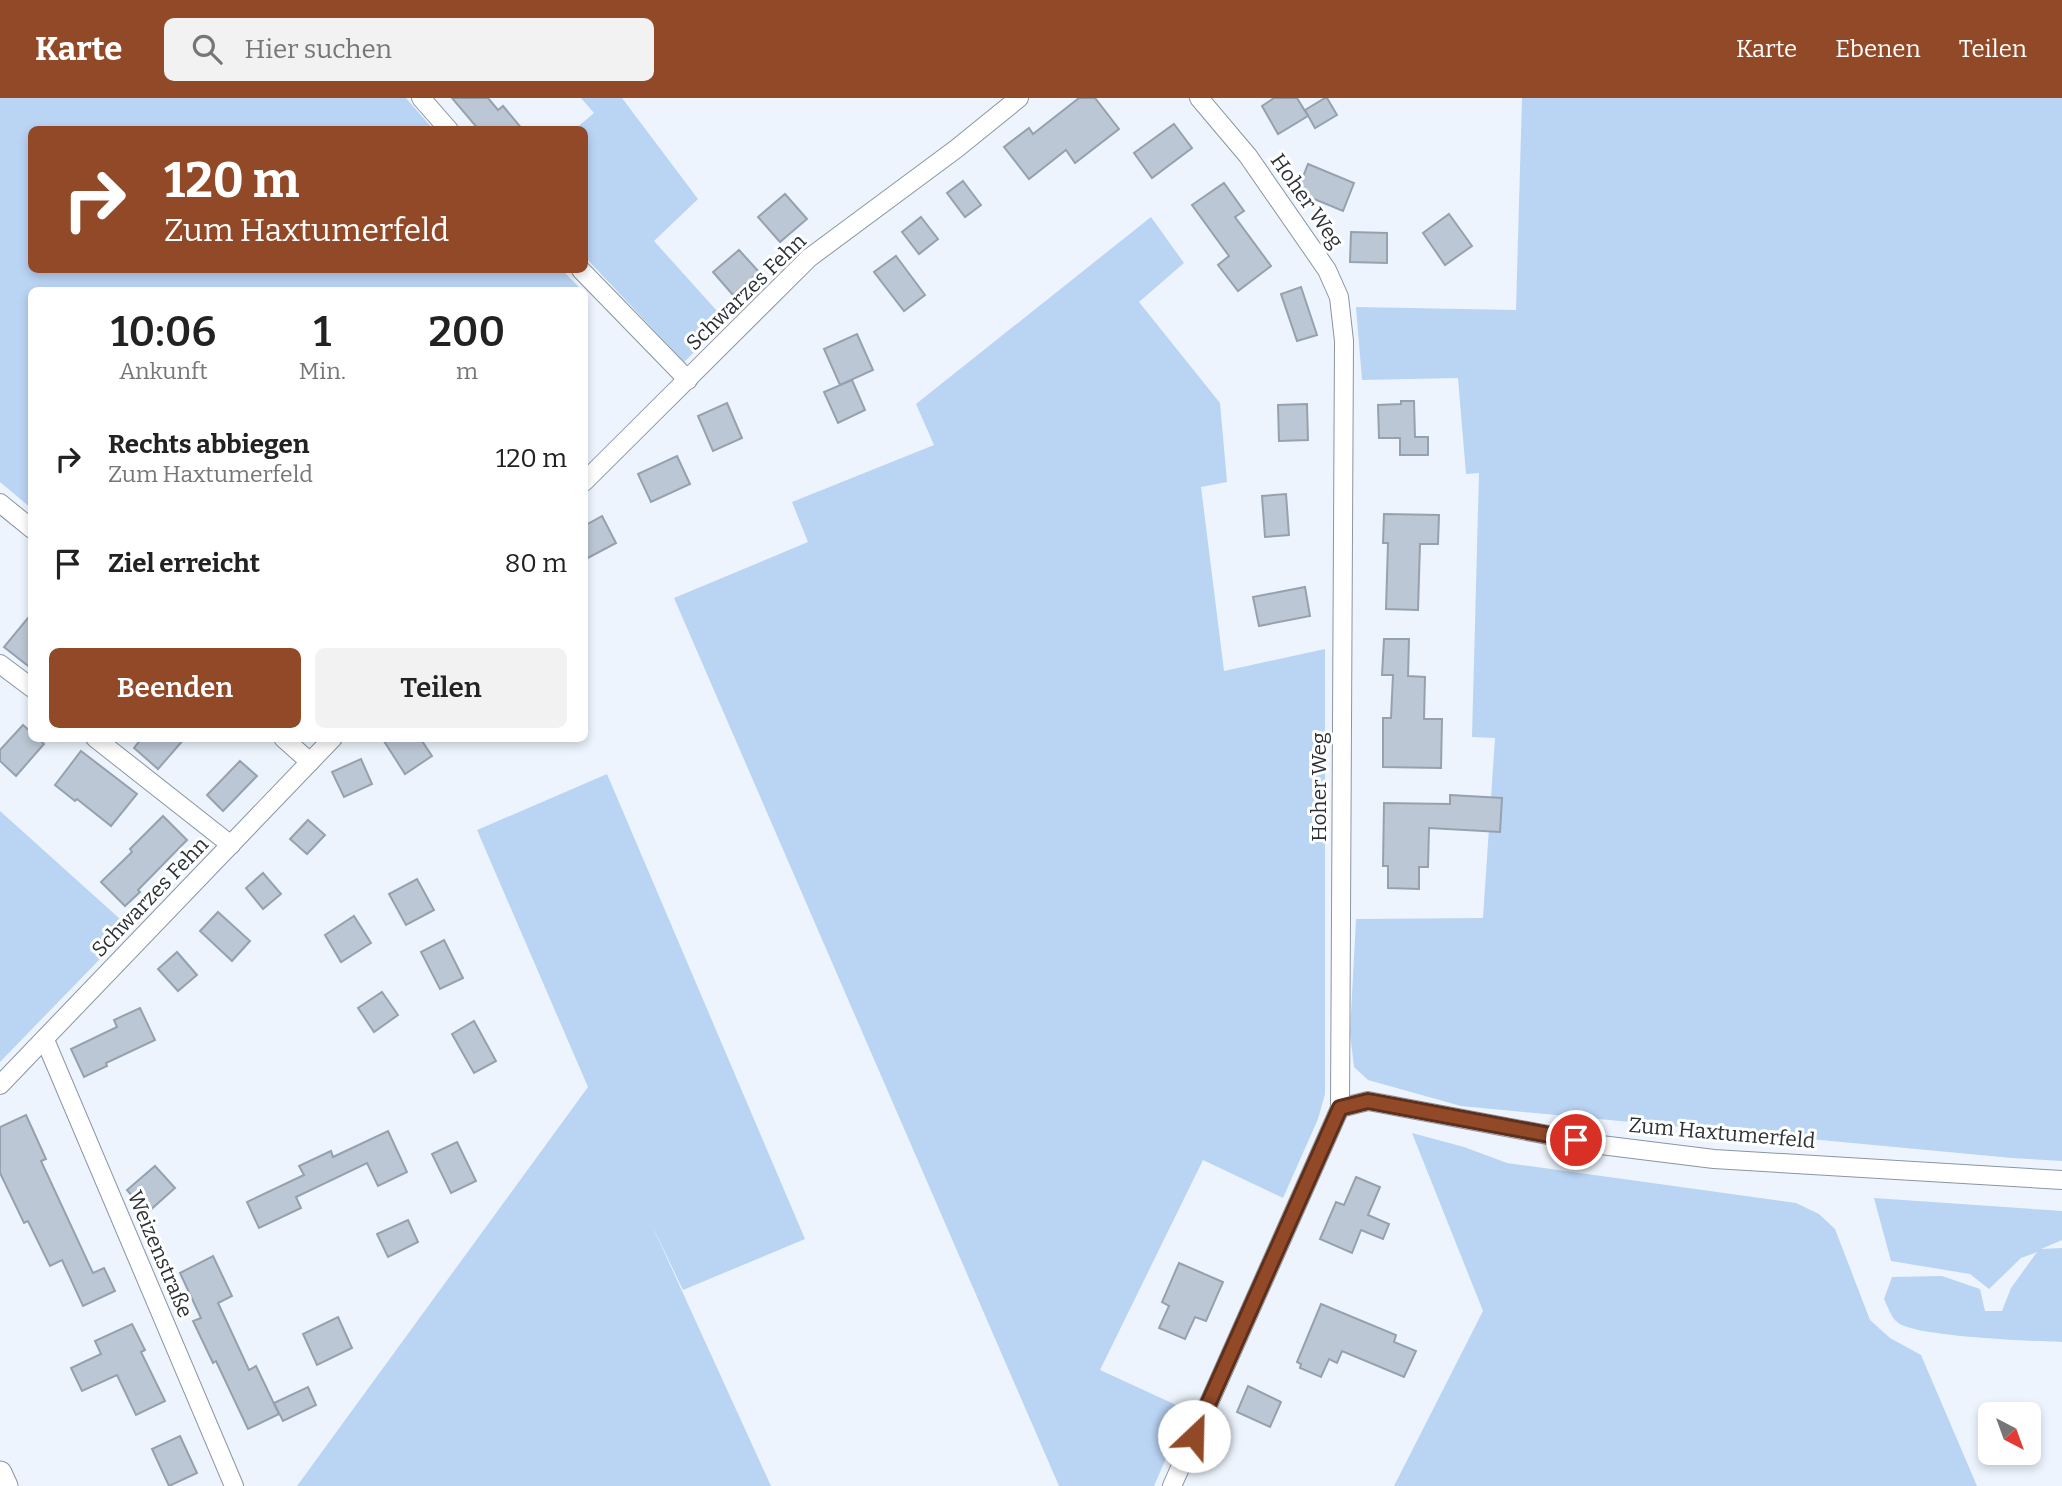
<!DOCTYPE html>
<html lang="de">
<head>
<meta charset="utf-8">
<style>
  :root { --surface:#fff; --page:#f2f2f2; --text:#222; --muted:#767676; --accent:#914928 }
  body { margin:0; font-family:Bitter,serif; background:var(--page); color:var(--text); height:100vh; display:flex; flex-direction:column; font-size:26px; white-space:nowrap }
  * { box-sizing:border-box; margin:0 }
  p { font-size:23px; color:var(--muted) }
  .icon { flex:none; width:38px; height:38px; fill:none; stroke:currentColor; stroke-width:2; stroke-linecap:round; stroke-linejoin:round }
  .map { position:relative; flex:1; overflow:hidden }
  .sheet { position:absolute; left:28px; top:189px; width:560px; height:455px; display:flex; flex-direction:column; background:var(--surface); border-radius:10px; box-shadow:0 4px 10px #0003 }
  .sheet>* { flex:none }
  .guide { position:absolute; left:28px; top:28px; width:560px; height:147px; border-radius:10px; box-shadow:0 4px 10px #0003; background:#914928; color:#fff; overflow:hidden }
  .needle { width:46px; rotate:139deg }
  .controls { position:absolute; left:1978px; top:1304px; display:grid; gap:14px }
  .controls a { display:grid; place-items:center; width:63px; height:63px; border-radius:10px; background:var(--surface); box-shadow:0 4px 10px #0003; font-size:35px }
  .pin { position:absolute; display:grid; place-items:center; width:60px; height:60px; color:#fff; margin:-30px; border:4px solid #fff; border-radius:50%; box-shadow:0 2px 7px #0007 }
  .me { position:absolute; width:77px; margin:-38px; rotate:24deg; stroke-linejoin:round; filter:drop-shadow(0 0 5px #0008) }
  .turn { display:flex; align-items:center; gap:24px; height:147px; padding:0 21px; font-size:32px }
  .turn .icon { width:91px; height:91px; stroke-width:2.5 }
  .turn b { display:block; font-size:49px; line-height:60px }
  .eta { display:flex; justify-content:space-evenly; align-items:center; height:119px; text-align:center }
  .eta b { font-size:42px; font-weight:600; line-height:49px }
  .cta { display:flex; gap:14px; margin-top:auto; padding:14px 21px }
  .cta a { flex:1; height:80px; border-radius:10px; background:var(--accent); color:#fff; font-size:28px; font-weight:600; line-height:80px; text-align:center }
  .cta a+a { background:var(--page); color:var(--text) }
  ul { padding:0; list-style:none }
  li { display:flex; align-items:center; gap:21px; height:105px; padding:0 21px }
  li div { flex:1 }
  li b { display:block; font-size:26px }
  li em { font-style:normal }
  header { display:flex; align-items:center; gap:42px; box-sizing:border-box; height:98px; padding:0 35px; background:var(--accent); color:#fff }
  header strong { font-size:33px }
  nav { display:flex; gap:38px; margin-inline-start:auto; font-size:24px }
  .search { width:490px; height:63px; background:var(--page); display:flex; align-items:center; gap:18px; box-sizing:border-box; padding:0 24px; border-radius:10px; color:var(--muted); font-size:26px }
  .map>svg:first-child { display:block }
</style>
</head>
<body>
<header>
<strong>Karte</strong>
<div class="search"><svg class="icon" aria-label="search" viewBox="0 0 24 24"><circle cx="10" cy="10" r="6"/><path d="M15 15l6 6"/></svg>Hier suchen</div>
<nav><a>Karte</a><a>Ebenen</a><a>Teilen</a></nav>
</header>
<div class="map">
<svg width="2062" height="1388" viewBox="0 0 2062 1388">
  <rect width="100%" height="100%" fill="#edf4fd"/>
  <g fill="#bad4f4">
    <path d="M0,0H406L433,31L32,32V172H562L582,192H32L31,410L0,384Z"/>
    <path d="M581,0H622L698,101L654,143L726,223L684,264L585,159L584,32L575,31L594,15Z"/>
    <path d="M1522,0H2062V1063L2012,1060L1461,1008L1368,982L1354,969L1350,935L1356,821L1483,820L1495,640L1472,639L1479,375L1466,376L1458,280L1362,282L1356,209L1516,212Z"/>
    <path d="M1151,119L1184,165L1139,204L1220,305L1227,384L1201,389L1224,573L1325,551V996L1318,1021L1283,1100L1203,1062L1100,1272L1187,1312L1154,1388H1059L674,500L808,444L792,404L934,347L916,306Z"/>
    <path d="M607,676L805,1141L683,1192L650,1123L771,1388H297L588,989L477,732Z"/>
    <path d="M0,713L130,830L0,964Z"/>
    <path d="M1412,1035L1464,1049L1507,1065L1796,1105L1819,1116L1835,1131L1870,1222L1890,1240L1921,1257L1977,1388H1394L1483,1213Z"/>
    <path d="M1874,1100L2062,1113V1142L2041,1151L2062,1150V1244C2035,1243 1913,1239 1897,1224C1891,1219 1887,1207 1884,1201L1892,1179L1942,1178L1980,1191L1985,1213H2002L2011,1190L2037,1154L2021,1160L1989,1191L1970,1176L1891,1163Z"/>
  </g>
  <g fill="#bcc7d5" stroke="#96a1af" stroke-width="2">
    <path d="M452,0H488L498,12L503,8L523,32H479Z"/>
    <path d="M1079,0H1095L1119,31L1075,65L1066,52L1029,81L1004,49L1029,30L1033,36Z"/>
    <path d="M1274,0H1297L1308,18L1278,36L1262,8Z"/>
    <path d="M1325,0H1327L1337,17L1315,30L1305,12Z"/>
    <path d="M1174,26L1192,50L1152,80L1134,55Z"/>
    <path d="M1308,66L1354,85L1343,113L1297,94Z"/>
    <path d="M963,83L981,107L965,119L947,95Z"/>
    <path d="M1224,85L1244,113L1235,119L1271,168L1238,193L1218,167L1229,158L1192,107Z"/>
    <path d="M785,96L807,121L780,144L758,119Z"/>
    <path d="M1449,116L1472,148L1445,167L1423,135Z"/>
    <path d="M921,119L938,141L919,156L902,134Z"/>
    <path d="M1351,134L1387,135V165L1350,164Z"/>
    <path d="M739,152L759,174L733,197L713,174Z"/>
    <path d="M896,158L925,197L904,213L874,174Z"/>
    <path d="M1301,189L1317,237L1297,243L1281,196Z"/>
    <path d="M857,236L873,272L840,287L824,251Z"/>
    <path d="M852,282L865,312L838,325L824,294Z"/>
    <path d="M1401,303H1414L1415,339H1428V357H1400V340H1379L1378,307L1401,306Z"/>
    <path d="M727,305L742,340L713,353L698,318Z"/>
    <path d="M1307,306L1308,342L1279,343L1278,307Z"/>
    <path d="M677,358L690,386L651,404L638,376Z"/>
    <path d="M1286,396L1289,437L1265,439L1262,398Z"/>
    <path d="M1384,416L1439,417L1438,446H1420L1418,512L1386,511L1388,445H1383Z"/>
    <path d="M602,418L616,445L584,462V428Z"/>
    <path d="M1305,489L1310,518L1259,528L1253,499Z"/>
    <path d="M32,515V571L4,549Z"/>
    <path d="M1384,541H1409L1408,578L1425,579L1424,621H1442L1441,670L1383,669V620H1391L1393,577H1382Z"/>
    <path d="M23,627L32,635V640H38L44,646L16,678L0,663V652Z"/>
    <path d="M142,640H185L158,671L134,650Z"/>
    <path d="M382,640H420L432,658L405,676Z"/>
    <path d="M81,653L137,696L111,728L77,701L75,703L55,687Z"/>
    <path d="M361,661L372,686L344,699L332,674Z"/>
    <path d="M240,663L257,678L223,713L207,697Z"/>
    <path d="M1450,697L1502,700L1500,734L1429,730L1428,769H1419V791L1388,790V768H1383L1384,705L1450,706Z"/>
    <path d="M163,718L187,742L138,792L140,794L125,808L101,784L132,754L130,751Z"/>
    <path d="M308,722L325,737L307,756L290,741Z"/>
    <path d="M263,775L281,796L263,811L246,790Z"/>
    <path d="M417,781L434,812L406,827L389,796Z"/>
    <path d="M218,814L250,843L232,863L200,833Z"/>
    <path d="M354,818L371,845L341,864L325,837Z"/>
    <path d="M444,842L463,880L440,891L421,854Z"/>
    <path d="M177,854L197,877L178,893L158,871Z"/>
    <path d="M382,894L398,917L374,934L358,910Z"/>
    <path d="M140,910L155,942L106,965L107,968L84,979L71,951L117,929L114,922Z"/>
    <path d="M474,923L496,963L474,975L452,936Z"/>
    <path d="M26,1017L46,1061L41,1063L93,1175L104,1170L115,1193L83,1208L62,1162L50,1168L28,1123L24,1125L0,1075V1029Z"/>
    <path d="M388,1033L407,1074L378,1088L367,1065L296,1099L301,1110L259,1130L247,1104L304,1077L299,1068L331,1053L333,1059Z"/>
    <path d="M457,1044L476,1083L451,1095L432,1056Z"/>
    <path d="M155,1068L175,1090L147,1115L127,1092Z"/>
    <path d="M1356,1079L1380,1089L1368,1117L1389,1126L1383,1141L1361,1132L1352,1155L1320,1141L1336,1104L1344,1107Z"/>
    <path d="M408,1122L418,1144L388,1159L377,1136Z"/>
    <path d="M213,1158L232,1198L218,1205L249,1272L256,1268L279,1316L248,1331L216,1263L213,1265L193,1223L201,1220L180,1175Z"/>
    <path d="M1179,1165L1223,1184L1206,1223L1195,1219L1185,1241L1159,1230L1169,1208L1162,1204Z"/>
    <path d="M1321,1206L1396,1237L1394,1244L1416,1253L1404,1279L1342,1253L1337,1265L1329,1261L1321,1279L1300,1270L1301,1266L1297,1264Z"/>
    <path d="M338,1219L352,1250L317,1267L303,1236Z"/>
    <path d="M132,1226L145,1252L141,1254L165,1303L136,1317L117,1277L82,1293L71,1270L101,1256L95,1243Z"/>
    <path d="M1248,1288L1281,1304L1270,1329L1237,1314Z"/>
    <path d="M308,1289L316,1307L283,1323L274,1305Z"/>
    <path d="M180,1338L197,1375L169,1388L152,1351Z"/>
  </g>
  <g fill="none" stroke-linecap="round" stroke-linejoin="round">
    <defs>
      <g id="minor">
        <path d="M421,0L449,32"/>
        <path d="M581,172L688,282"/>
        <path d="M584,384L809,160L956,51L1019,0"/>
        <path d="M0,405L32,431"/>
        <path d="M0,566L32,590"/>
        <path d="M95,640L231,747"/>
        <path d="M283,640L310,664"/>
        <path d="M45,942L234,1388"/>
        <path d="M0,987L333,640"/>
        <path d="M1340,1010L1368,1003L1601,1047L1714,1061L2062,1082"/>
        <path d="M1172,1388L1340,1010L1344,243L1339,199L1327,172L1248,58L1199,0"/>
      </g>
      <path id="tertiary" d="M0,1375L6,1388"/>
    </defs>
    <use href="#minor" stroke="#8b95a3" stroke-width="20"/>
    <use href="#tertiary" stroke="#8b95a3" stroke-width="25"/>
    <use href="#minor" stroke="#fff" stroke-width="18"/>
    <use href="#tertiary" stroke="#fff" stroke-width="23"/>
  </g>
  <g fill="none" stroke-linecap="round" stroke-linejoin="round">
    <defs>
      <path id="route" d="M1194,1338L1340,1010L1368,1003L1576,1042"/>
    </defs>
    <use href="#route" stroke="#5e2f1a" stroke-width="18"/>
    <use href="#route" stroke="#914928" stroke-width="12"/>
  </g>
  <g text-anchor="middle" stroke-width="6" stroke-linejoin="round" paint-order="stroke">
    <g font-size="21" fill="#2c3136" stroke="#fff">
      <text transform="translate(1307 103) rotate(55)" y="7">Hoher Weg</text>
      <text transform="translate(746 194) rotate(-44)" y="7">Schwarzes Fehn</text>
      <text transform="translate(1319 689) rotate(-90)" y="7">Hoher Weg</text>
      <text transform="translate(150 799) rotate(-46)" y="7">Schwarzes Fehn</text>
      <text transform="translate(1722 1035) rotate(5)" y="7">Zum Haxtumerfeld</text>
      <text transform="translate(160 1156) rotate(67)" y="7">Weizenstraße</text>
    </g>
  </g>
</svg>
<div class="controls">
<a><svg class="needle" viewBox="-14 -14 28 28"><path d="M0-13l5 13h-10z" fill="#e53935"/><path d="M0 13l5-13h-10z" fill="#767676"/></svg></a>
</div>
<div class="pin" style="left:1576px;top:1042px;background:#d93025"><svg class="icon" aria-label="arrive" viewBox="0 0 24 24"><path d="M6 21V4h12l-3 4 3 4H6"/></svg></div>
<svg class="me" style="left:1194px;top:1338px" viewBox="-20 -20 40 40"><circle r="19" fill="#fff"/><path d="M0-13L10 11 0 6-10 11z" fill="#914928"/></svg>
<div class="guide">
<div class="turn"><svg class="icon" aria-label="right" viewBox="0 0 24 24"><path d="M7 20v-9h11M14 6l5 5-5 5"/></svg><div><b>120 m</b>Zum Haxtumerfeld</div></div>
</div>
<section class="sheet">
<div class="eta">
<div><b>10:06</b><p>Ankunft</p></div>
<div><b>1</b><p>Min.</p></div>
<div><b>200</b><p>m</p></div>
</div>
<ul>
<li><svg class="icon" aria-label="right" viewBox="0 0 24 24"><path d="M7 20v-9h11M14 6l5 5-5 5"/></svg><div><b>Rechts abbiegen</b><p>Zum Haxtumerfeld</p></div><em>120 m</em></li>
<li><svg class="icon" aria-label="arrive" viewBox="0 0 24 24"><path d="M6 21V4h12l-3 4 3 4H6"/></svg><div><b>Ziel erreicht</b></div><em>80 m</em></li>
</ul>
<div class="cta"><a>Beenden</a><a>Teilen</a></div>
</section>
</div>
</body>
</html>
